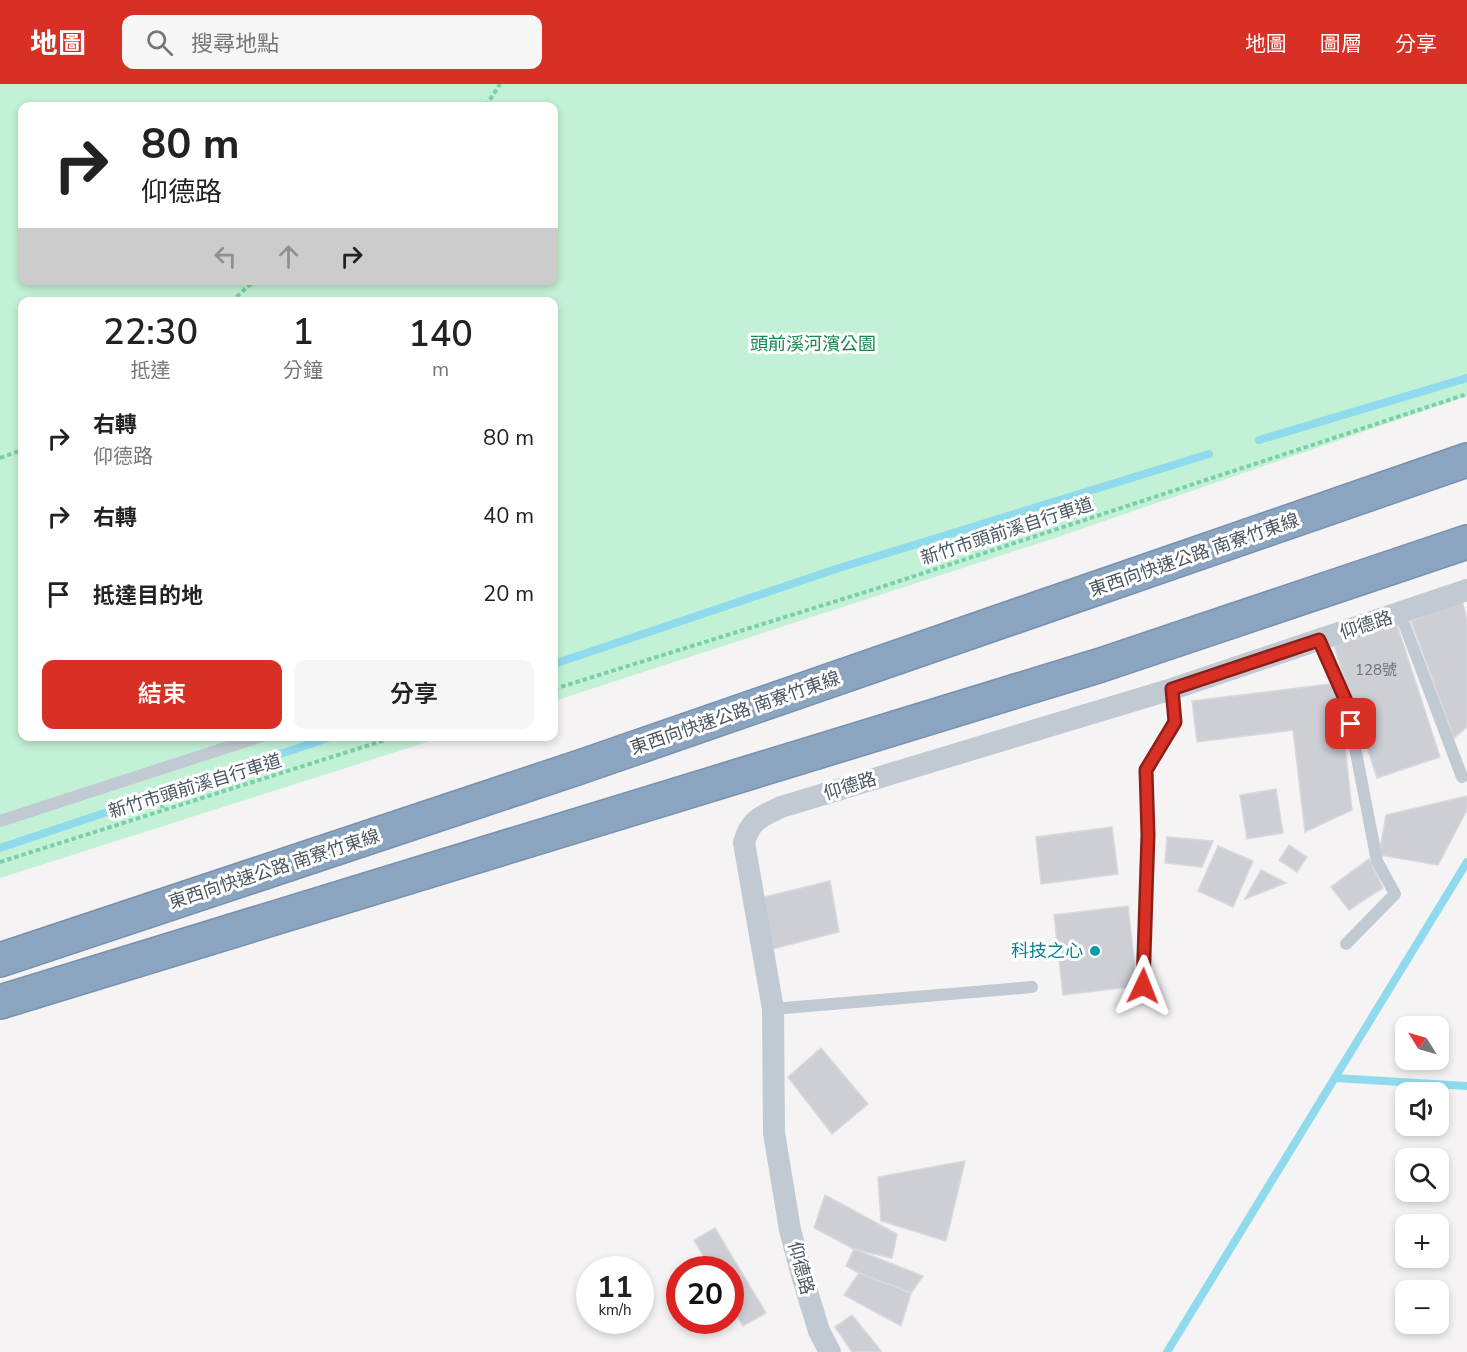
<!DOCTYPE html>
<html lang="zh-TW">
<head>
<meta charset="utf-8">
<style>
  :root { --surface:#fff; --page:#f6f6f6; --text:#222; --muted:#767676; --accent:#d93025 }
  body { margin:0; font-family:"Nunito Sans","Noto Sans TC",sans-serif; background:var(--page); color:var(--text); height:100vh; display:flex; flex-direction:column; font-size:22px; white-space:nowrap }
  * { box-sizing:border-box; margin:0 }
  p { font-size:20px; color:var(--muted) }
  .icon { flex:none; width:33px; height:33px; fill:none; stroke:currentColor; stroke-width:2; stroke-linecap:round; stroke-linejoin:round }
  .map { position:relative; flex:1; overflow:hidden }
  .drawer { position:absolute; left:18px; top:213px; width:540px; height:444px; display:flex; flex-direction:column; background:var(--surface); border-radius:12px; box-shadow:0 3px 9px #0003 }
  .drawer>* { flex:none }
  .top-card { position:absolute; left:18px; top:18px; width:540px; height:183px; border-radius:12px; box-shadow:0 3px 9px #0003; background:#fff; color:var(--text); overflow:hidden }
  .needle { width:39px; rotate:307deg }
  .tools { position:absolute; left:1395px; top:932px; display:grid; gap:12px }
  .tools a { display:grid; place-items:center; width:54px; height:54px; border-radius:12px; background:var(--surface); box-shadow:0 3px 9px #0003; font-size:30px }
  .speed { position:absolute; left:576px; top:1172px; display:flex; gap:12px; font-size:30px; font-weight:700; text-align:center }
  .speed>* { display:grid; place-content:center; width:78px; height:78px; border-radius:50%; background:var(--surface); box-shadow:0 3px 9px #0003; line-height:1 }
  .speed small { font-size:15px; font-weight:400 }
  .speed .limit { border:9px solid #d22; background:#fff; color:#111 }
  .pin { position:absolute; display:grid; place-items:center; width:51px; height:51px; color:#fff; margin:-26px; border-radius:12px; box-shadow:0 3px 9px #0006 }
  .me { position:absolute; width:66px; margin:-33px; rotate:2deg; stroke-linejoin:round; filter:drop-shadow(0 0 4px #0008) }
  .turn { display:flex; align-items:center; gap:21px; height:126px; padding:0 24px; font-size:27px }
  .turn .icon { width:78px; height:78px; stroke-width:2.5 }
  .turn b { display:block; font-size:42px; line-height:51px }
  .lanes { display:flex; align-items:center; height:57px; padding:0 24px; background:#0003; justify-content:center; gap:30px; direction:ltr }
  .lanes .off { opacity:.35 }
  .eta { display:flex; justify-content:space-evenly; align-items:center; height:102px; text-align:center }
  .eta b { font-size:36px; font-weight:600; line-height:42px }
  .action { display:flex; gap:12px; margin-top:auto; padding:12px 24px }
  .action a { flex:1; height:69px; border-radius:12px; background:var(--accent); color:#fff; font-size:24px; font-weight:600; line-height:69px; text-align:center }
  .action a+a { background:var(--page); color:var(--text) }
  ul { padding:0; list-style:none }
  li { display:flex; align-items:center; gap:18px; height:78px; padding:0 24px }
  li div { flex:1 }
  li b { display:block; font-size:22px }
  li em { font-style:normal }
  header { display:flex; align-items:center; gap:36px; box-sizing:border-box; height:84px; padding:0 30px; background:var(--accent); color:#fff }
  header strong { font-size:28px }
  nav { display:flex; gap:33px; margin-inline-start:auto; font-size:21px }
  .search { width:420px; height:54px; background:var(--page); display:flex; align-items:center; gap:15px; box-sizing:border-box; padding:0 21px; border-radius:12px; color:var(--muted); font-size:22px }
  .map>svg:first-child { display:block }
</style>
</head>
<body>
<header>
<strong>地圖</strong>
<div class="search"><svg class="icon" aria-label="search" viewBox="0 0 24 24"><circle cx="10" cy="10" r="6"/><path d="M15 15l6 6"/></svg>搜尋地點</div>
<nav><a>地圖</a><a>圖層</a><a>分享</a></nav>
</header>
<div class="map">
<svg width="1467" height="1268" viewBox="0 0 1467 1268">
  <rect width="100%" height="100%" fill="#f5f3f3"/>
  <path fill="#c3f1d5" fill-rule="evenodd" d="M0,0H1467V312L1058,453L554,617V218H22V652L443,653L0,794ZM22,22H554V196H22Z"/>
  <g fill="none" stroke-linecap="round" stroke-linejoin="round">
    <g stroke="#90daee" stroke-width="8">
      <path d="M1259,356L1467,294"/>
      <path d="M554,580L836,485L1209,370"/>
      <path d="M0,764L334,652"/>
      <path d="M1335,994L1467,1002"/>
      <path d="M1167,1268L1467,778"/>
    </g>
  </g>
  <g fill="#cdcfd5" stroke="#d7d9de" stroke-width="1.5">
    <path d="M1462,517L1467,534V643L1454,654L1411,537Z"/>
    <path d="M1397,541L1440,673L1377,694L1334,562Z"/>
    <path d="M1338,599L1352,726L1305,748L1293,646L1197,658L1192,617Z"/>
    <path d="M1276,705L1283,749L1247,755L1240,711Z"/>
    <path d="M1467,712V726L1438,781L1379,771L1386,731Z"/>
    <path d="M1112,743L1118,790L1041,800L1036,753Z"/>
    <path d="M1167,753L1213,757L1202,783L1165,779Z"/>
    <path d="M1289,761L1307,773L1297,788L1279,776Z"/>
    <path d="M1218,762L1253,777L1233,823L1198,807Z"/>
    <path d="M1369,775L1383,804L1349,826L1331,803Z"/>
    <path d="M1261,786L1286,799L1245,815Z"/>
    <path d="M830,797L839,848L772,865L764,813Z"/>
    <path d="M1128,822L1137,902L1063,911L1054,831Z"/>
    <path d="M821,964L868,1020L832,1050L788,993Z"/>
    <path d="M965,1077L946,1157L881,1137L878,1093Z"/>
    <path d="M825,1111L897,1150L892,1174L854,1165L814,1144Z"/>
    <path d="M715,1144L766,1229L743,1242L730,1220V1185H711L694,1156Z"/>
    <path d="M854,1165L923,1192L911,1209L859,1189L846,1182Z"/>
    <path d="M859,1189L911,1209L901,1242L844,1211Z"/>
    <path d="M852,1231L882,1268H852L835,1243Z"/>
  </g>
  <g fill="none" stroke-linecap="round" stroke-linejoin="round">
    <defs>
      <g id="highway">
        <path d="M0,876L580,683L1467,376"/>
        <path d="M0,918L1101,581L1467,458"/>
      </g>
    </defs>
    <use href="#highway" stroke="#7690ad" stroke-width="36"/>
    <g stroke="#7ad0a6" stroke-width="4" stroke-dasharray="4.5 3" stroke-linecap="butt">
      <path d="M486,22L500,0"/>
      <path d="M231,218L255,196"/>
      <path d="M0,374L22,366"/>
      <path d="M554,605L875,505L1467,310"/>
      <path d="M159,705L163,725"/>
      <path d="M0,778L398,652"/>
    </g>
    <g stroke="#c1cad2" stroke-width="12">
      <path d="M1400,529L1462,693"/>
      <path d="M1319,556L1346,617L1377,777L1395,810L1346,860"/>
      <path d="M0,737L262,652"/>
      <path d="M1143,902L1148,751L1146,686L1175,638L1172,605"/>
      <path d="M773,925L1032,903"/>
    </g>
    <path stroke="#c1cad2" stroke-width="22" d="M830,1268L819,1247L802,1191L790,1146L774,1049L773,925L744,759C750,736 760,733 781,723L1172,605L1467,506"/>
    <use href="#highway" stroke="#8ba5c1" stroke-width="33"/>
  </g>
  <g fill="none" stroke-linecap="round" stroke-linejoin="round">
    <defs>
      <path id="route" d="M1143,902L1148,751L1146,686L1175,638L1172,605L1319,556L1346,617L1351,640"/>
    </defs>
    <use href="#route" stroke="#8d1f18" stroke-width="15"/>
    <use href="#route" stroke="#d93025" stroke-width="10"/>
  </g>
  <circle fill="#0f9aa8" stroke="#fff" stroke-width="2" cx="1095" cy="867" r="6"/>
  <g text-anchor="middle" stroke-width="6" stroke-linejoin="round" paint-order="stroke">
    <g font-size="15" fill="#6b747e">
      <text x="1376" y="591">128號</text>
    </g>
    <g font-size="18" fill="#17864f" stroke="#fff">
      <text x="813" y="266">頭前溪河濱公園</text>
    </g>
    <g font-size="18" fill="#4a5661" stroke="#fff">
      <text transform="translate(1007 447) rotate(-18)" y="6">新竹市頭前溪自行車道</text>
      <text transform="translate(1194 471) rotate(-19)" y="6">東西向快速公路 南寮竹東線</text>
      <text transform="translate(1366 541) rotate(-18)" y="6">仰德路</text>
      <text transform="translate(735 629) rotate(-19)" y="6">東西向快速公路 南寮竹東線</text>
      <text transform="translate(195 702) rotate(-17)" y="6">新竹市頭前溪自行車道</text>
      <text transform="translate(850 702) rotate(-17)" y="6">仰德路</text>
      <text transform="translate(274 785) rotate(-18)" y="6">東西向快速公路 南寮竹東線</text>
      <text transform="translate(801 1184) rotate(75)" y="6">仰德路</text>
    </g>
    <g font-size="18" fill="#0d838f" stroke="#fff" text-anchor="end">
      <text x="1083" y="873">科技之心</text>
    </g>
  </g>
</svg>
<div class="tools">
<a><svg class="needle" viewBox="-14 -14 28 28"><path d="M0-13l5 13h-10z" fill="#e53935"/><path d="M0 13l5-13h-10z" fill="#767676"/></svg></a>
<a><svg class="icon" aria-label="sound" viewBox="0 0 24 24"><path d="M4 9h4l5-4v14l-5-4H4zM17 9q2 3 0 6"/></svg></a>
<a><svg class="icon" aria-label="search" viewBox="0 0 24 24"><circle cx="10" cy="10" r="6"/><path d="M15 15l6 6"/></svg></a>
<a>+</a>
<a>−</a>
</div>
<div class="speed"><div>11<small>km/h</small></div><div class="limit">20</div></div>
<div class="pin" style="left:1351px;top:640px;background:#d93025"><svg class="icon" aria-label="arrive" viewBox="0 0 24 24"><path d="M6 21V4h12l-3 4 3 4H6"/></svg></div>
<svg class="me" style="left:1143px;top:902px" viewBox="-20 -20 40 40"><path d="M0-17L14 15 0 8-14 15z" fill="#d93025" stroke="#fff" stroke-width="4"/></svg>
<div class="top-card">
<div class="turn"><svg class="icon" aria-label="right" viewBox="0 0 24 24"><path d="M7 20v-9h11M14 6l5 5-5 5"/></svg><div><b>80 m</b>仰德路</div></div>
<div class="lanes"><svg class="icon off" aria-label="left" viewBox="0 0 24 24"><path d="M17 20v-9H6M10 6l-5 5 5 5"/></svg><svg class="icon off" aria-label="ahead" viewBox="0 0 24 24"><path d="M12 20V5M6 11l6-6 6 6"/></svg><svg class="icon" aria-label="right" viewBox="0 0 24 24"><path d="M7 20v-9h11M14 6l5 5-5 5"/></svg></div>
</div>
<section class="drawer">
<div class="eta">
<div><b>22:30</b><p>抵達</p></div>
<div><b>1</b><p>分鐘</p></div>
<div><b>140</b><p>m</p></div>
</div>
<ul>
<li><svg class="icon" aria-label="right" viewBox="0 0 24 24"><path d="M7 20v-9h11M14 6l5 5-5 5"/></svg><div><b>右轉</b><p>仰德路</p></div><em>80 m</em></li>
<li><svg class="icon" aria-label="right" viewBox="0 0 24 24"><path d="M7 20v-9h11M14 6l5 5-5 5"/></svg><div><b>右轉</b></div><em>40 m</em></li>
<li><svg class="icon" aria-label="arrive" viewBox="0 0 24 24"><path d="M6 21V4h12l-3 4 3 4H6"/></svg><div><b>抵達目的地</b></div><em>20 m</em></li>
</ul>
<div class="action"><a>結束</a><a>分享</a></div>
</section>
</div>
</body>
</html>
